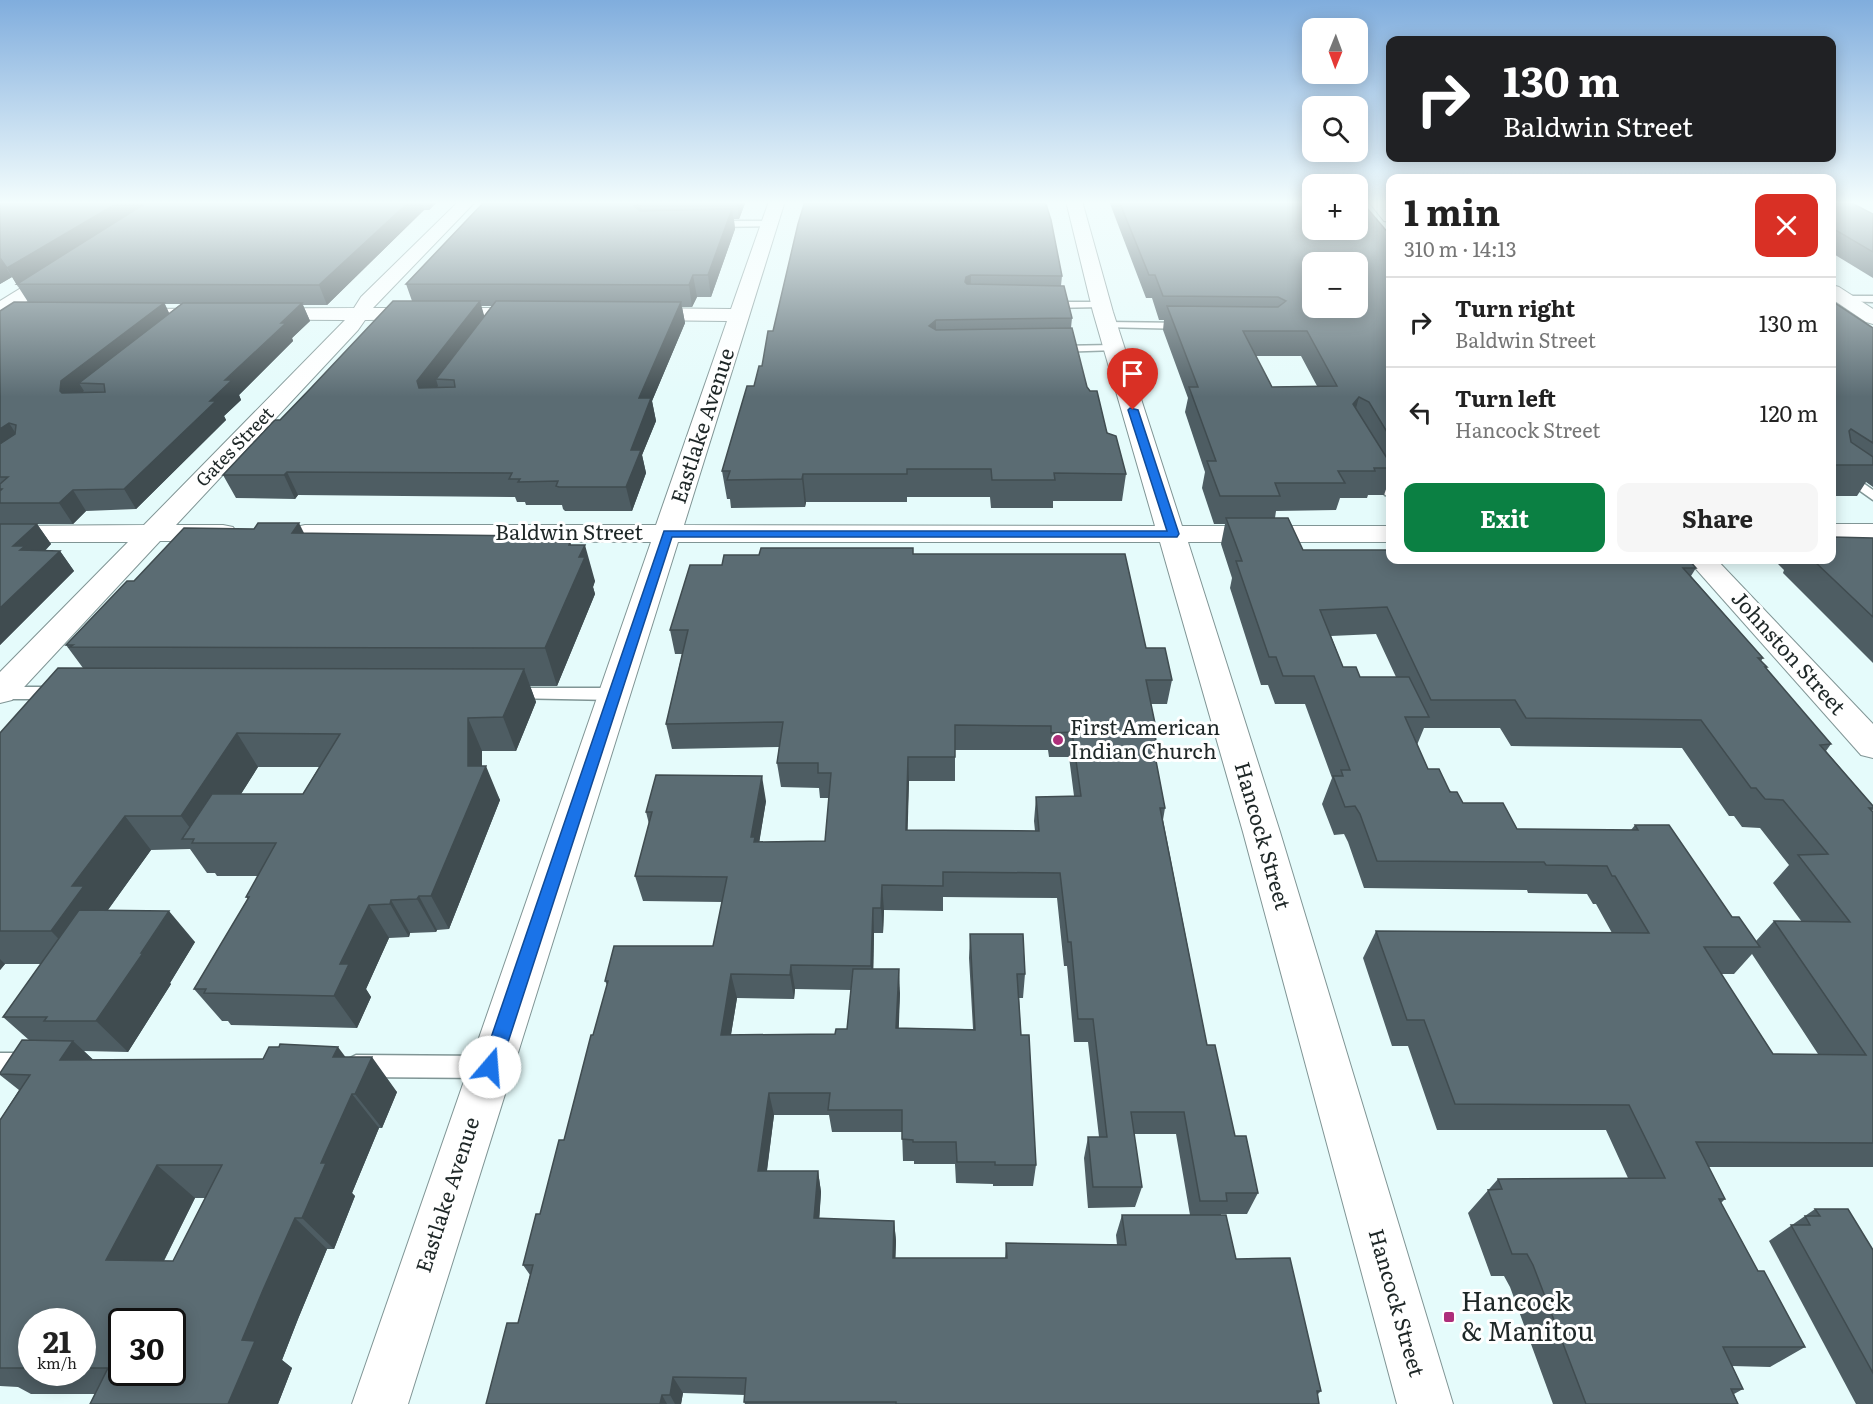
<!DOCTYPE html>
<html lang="en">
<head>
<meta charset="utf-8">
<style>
  :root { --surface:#fff; --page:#f6f6f6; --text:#222; --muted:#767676; --line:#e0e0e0; --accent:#0b8043 }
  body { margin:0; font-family:Literata,serif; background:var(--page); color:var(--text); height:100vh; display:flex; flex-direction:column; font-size:22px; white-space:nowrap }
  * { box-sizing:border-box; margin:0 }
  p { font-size:20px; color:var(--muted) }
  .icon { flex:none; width:33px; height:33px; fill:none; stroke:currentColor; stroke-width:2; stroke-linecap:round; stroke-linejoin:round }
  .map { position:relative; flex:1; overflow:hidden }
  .details { position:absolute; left:1386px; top:174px; width:450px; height:390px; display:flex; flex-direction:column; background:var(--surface); border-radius:12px; box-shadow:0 3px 15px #0003 }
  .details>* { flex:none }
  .top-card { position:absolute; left:1386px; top:36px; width:450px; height:126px; border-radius:12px; box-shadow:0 3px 15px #0003; background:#202124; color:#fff; overflow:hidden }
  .needle { width:39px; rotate:181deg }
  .fabs { position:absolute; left:1302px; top:18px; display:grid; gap:12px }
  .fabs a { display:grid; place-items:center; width:66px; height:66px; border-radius:12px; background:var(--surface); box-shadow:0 3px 15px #0003; font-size:30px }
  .speed { position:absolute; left:18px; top:1308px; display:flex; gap:12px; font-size:30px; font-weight:700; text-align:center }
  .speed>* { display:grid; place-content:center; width:78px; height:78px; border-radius:50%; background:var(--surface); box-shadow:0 3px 15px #0003; line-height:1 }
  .speed small { font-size:15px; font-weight:400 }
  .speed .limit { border:3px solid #111; border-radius:9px; background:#fff; color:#111 }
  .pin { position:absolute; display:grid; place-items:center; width:51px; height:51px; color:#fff; margin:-62px -26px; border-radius:50% 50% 50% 0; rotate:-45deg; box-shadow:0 0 6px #0007 }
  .pin .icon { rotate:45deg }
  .me { position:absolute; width:66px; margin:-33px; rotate:18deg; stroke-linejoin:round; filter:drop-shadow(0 0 4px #0008) }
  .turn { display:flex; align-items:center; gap:21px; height:126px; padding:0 18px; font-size:27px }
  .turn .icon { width:78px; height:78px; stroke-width:2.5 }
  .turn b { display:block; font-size:42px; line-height:51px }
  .round { display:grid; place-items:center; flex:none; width:63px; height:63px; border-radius:12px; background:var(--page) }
  .summary { display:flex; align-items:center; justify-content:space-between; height:102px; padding:0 18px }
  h1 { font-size:36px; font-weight:700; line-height:45px }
  .action { display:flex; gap:12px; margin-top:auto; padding:12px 18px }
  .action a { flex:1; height:69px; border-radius:12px; background:var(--accent); color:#fff; font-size:24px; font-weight:700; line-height:69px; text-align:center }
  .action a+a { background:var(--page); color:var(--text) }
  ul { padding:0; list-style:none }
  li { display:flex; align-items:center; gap:18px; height:90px; padding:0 18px; border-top:2px solid var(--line) }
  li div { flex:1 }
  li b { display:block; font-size:22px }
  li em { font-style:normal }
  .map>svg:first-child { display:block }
</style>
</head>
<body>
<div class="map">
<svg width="1873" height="1404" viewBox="0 0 1873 1404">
  <rect width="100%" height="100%" fill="#e5fbfb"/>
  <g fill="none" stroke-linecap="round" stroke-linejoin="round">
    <defs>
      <g id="lane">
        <path d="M769,221L772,222V226L712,227L708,224L712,221Z"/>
        <path d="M1843,296H1873V302L1840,301V297Z"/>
        <path d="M1101,302L1106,305L1104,307L1047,308L1042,305L1047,302Z"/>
        <path d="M1106,322L1187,323L1192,326L1187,329L1102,327V323Z"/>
        <path d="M1113,345L1118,348L1117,350L1057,352L1052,349L1057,346Z"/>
        <path d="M1832,461L1873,490V500L1832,471Z"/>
        <path d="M1376,465L1380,466L1390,482V496L1385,495L1370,469Z"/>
        <path d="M0,687H59L65,689L67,693L65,697L59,699H0Z"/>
        <path d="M511,688H614L620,690L622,694L620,698L614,700L505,698L503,694L505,690Z"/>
        <path d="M0,1053H28L36,1056L39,1063L36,1070L28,1073H0Z"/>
        <path d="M356,1055L490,1056L498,1060L501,1067L498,1074L490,1078L356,1077L348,1073L345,1066L348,1059Z"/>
      </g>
      <g id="street">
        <path d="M459,201H476L373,308H530L537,310L540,314L537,318L365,320L358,330L176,525H223L233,527L237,533L233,539L223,541H160L12,700L0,703V672L128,542H0V526L144,525L345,320L123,319L116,317L113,313L116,309L354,308L361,297Z"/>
        <path d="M769,201H785L684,525L1155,526L1093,312L1066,201H1082L1113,312L1182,526H1390V542H1188L1280,832L1453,1404H1397L1243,832L1160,542H678L408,1404H352L651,542L305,541L295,539L291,533L295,527L305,525H656L727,321L639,320L632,318L629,314L632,310L639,308L731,309Z"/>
        <path d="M1368,201H1385L1390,207V222L1384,221Z"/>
        <path d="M62,265L69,267L71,271L69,275L7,314L0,316V301L55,267Z"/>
        <rect x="1832" y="524" width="41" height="16"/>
        <path d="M1688,560H1717L1873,724V758L1861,755Z"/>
      </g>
      <path id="secondary" d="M1832,285L1839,287L1873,309V324L1866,322L1832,299Z"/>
    </defs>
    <use href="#lane" stroke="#809595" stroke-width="3"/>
    <use href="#street" stroke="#809595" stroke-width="2"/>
    <use href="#secondary" stroke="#809595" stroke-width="2"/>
    <use href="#lane" fill="#fff" fill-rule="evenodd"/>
    <use href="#street" fill="#fff" fill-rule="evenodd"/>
    <use href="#secondary" fill="#fff" fill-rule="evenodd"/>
  </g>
  <g fill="#4e5d63" fill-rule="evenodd">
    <path d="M0,201H438L429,210H424L327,305H303L310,321L292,338L293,341L239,395L241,400L224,416L226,420L136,509L86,511L73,524H37L51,544L45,551H60L74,571L0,645V311L28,302L12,277L0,284ZM165,304H181L169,313Z"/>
    <path d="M485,201H746L739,219H734L735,229L711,297H697L692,307H682L685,323L652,401L656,421L642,455L646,473L632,511H565L563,509L562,505H526L525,502H517L515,497L298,495L295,499L236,498L223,475L280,420L412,301L406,284ZM481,306H492L484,317Z"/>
    <path d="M1109,201H1312L1390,235V478L1384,495H1368L1367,498H1340L1336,510L1276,511L1275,518L1303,550L1696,568L1691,576L1763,658L1761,661L1767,667L1766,669L1831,744L1826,751L1873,806V810L1872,811L1873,812V1167H1708L1725,1199L1721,1203L1758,1271L1805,1347L1770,1367L1732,1366L1743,1389L1734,1394L1738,1404H1553L1510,1287L1504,1276H1491L1468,1213L1498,1179L1628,1178L1606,1130H1437L1408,1046H1392L1363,958L1376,931L1612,933L1596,904H1593L1587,894L1528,893L1527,890L1364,888L1348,842L1344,834L1334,835L1322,804L1332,778L1305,704H1275L1268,685H1261L1230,588L1232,578L1221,544L1225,524H1214L1202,488L1205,472L1185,412L1188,398L1163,330L1164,320H1159L1152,298H1146ZM1255,356H1301L1317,386L1272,387ZM1376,634L1396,677H1360L1343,667L1331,636ZM1424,728H1500L1511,746L1682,748L1729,816H1734L1742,827L1760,828L1789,865L1773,883L1802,922L1774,921L1756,941L1732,917L1635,825L1631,830L1517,829L1463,803L1428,769L1417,745ZM1752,954L1801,1028L1818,1054H1773L1721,974H1734Z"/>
    <path d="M1832,201L1873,214V278L1832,253Z"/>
    <path d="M798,224L1062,276L1061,286L1072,318L1071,328L1087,387L1126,474L1122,501H1053V508H991L990,497H907V502H806L805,507L731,508L730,499H727L722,471L762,366L773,331Z"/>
    <path d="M1873,328V487L1866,482L1857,496H1832V465Z"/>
    <path d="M304,533L522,536L523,542H570L571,545L595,581L593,587L595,594L557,686H530L536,702L516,751H482V766L500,800L449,929L437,930L436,932L410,933L409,937L389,938L366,989L371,997L357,1028L231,1025L228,1021H222L194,989L248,899L246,897L258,876H217L215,873H207L190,849L151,850L108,910L195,942L170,983L171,984L128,1052L84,1051L93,1060L263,1059L345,1057L397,1092L382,1128H379L352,1193L355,1196L334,1249H327L298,1319L282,1360L292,1368L278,1404H90L95,1394H31L18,1387L0,1386V1120L19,1090L0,1075V1073L29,1040L3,1017L41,964H5L0,970V733L83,668L66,645L134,581ZM258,767H319L303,794H241ZM195,1198H206L173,1261H164ZM32,1322H82V1372H32Z"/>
    <path d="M1873,538V663L1783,573L1784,570L1776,562L1778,560H1832Z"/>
    <path d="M913,554L1146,648L1172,680L1167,704H1151L1157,733L1156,741L1157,745L1155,755L1165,808L1163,820L1207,1045L1235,1136L1258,1193L1247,1214H1221V1215L1236,1259L1321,1391L1317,1395L1319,1404H745L744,1402L745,1395L683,1393L681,1404H486L518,1323L530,1275L523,1265L540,1214L564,1140L607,985L605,981L713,946L722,902L643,901L635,876L649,824L646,812L766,801L759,842L825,841L829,798H820L819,788L781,787L777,763L779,747L672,749L666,724L682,654H675L670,630L722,565ZM955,750H1048L1049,757H1069L1074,796L1036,797L1034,821L1035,831L907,830L909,781H955ZM943,897L1057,898L1064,966H1067L1074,1042H1088L1099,1137H1088L1084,1158L1088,1208L1135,1207L1142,1187L1134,1134H1176L1190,1215H1122L1116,1235L1117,1245L1006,1243L1005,1258H895L896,1241L894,1221L819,1219L821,1192L818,1171H767L774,1115H829L832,1132H902L903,1161H914V1164H955L956,1183L993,1184V1186H1033L1036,1165L1021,1035L1019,998H1023L1025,974L970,934L969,958L973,1029L898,1028L900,993L873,969L874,933H883L884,910L943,911ZM795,989L851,990L847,1029L835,1034L731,1035L737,998L794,999Z"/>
    <path d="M1815,1209L1873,1250V1404H1856L1769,1241Z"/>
  </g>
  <g fill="#404c50">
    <path d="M121,201H159L17,284L18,287L7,268Z"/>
    <path d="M410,201H422L424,210L327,305L319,285Z"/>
    <path d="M427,201H438L429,210Z"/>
    <path d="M640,201L644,221L634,206Z"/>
    <path d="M737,201H746L739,219Z"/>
    <path d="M732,209L735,229L711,297L708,275Z"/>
    <path d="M0,258L12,277L0,284Z"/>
    <path d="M693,275L697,297L692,307L689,285Z"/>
    <path d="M971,275L970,299L965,306L966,277Z"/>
    <path d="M480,301L486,322L436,379L438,386L425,403L419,388L417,381Z"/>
    <path d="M681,302L685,323L652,401L656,421L642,455L646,473L632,511L626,487L631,450L639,398Z"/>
    <path d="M164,303L173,321L79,383L84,391L73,400L60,391L61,381Z"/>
    <path d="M302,303L310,321L292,338L293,341L239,395L241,400L224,416L226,420L136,509L124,489L210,401L225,380Z"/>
    <path d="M936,320V345L929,326Z"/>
    <path d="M1359,397L1352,423L1353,404Z"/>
    <path d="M9,423L22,443L0,459V429Z"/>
    <path d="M287,472L298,495L295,499L284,475Z"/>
    <path d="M803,474L806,502L805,507L802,479Z"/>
    <path d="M73,490L86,511L73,524L59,503Z"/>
    <path d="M299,523L317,559L292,533Z"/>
    <path d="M37,524L51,544L35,560L13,546Z"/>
    <path d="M570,542L578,571L579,557L585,545L595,581L593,587L595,594L557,686L545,648Z"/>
    <path d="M60,551L74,571L0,645V608Z"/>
    <path d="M524,669L536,702L516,751L503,717Z"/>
    <path d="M468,718L482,751V774L486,766L500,800L449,929L431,896L468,766Z"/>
    <path d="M237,733L258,767L210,843H201L181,816Z"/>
    <path d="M908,757L909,781L907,855L906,830Z"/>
    <path d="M762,776L766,801L758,850L751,837Z"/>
    <path d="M125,816L151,850L107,911L83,964L51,931L72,886Z"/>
    <path d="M882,885L884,910L883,933L881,908Z"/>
    <path d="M419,896L437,930L436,932L417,899Z"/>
    <path d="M391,900L410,933L409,937L390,904Z"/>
    <path d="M369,905L389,938L366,989L371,997L357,1028L334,996L340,964Z"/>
    <path d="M873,908L874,933L873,990L871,966Z"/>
    <path d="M169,911L195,942L170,983L171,984L128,1052L96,1021Z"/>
    <path d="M0,959L5,964L0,970Z"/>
    <path d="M791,965L795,989L794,999L790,975Z"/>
    <path d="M899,969L900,993L898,1052L896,1028Z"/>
    <path d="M731,974L737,998L727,1058L721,1035Z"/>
    <path d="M73,1041L111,1076L60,1060Z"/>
    <path d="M338,1047L362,1079L372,1057L397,1092L382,1128L355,1094L333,1057Z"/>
    <path d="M769,1093L774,1115L764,1192L758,1171Z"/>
    <path d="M352,1094L379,1128L352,1193L355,1196L334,1249L302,1218L321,1163Z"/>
    <path d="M157,1165L195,1198L149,1290L106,1260Z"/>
    <path d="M818,1171L821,1192L818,1239L814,1218Z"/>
    <path d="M295,1218L327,1249L298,1319L282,1360L292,1368L278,1404H228L242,1340L263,1290Z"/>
    <path d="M894,1221L896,1241L895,1277L893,1258Z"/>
    <path d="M673,1377L683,1393L681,1404H675L670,1395Z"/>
    <path d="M662,1395L667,1404H660Z"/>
  </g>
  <g fill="#5b6c73" stroke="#404c50" stroke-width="1.5" fill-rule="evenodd">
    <path d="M0,201H121L7,268L0,258Z"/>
    <path d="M149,201H410L319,285L17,284Z"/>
    <path d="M485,201H653H640L634,206L640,211L732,209L708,275H693L689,285L406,284Z"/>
    <path d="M805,201H1045L1051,220L1062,276L971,275L966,277L965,282L967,284L1064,286L1072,318L936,320L929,326L936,330L1072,328L1087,387L1090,391H1097L1107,433L1116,436L1126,474L1054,473L1055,480H992L991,469H907V474H803L802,479L727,480L730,471H722L747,386H754L759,366H762L768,331H773L798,224Z"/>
    <path d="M1119,201H1312V230H1358V201H1361L1390,235V437L1369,402L1359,397L1353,404L1390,463V468H1374L1375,471H1338L1345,483H1275L1280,496H1220L1207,461H1216L1189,387H1198L1167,306L1278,307L1286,301L1278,297L1163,296L1155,275H1149ZM1312,262H1358V308H1312ZM1243,331H1307L1337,386L1272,387Z"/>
    <path d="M1832,201H1848L1873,214V252L1832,228Z"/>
    <path d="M393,301H480L417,381L419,388L455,387L454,380L436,379L496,301L681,302L639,398H651L631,450H641L626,487H559L556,486L558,481L518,482L520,479H509L512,473L287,472L284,475H223L271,424L275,420H280L309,390Z"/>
    <path d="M1832,301L1873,328V443L1851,429L1849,431L1851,442L1873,457V465H1832Z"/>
    <path d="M14,302L164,303L61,381L60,391L62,393L105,392L104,384L79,383L183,303H302L281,323H286L225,380H232L210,401H216L124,489L73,490L59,503H0V491L2,489H0V484L8,477H0V444L15,434L16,425L9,423L0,429V311Z"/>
    <path d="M1226,518H1288L1303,550H1390V560H1689L1696,568H1683L1763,658H1758L1767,667H1765L1831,744L1820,745L1873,806V808H1869L1873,812V1143L1696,1142L1725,1199H1719L1758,1271H1764L1805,1347H1723L1743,1389H1731L1738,1404H1586L1533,1265L1527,1254H1512L1488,1190L1502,1189L1498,1179L1665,1178L1629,1105L1455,1104L1424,1020H1407L1376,931L1649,933L1615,876H1612L1607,866L1546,865L1544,862L1377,861L1360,814L1355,806L1345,807L1333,776H1343L1341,770H1350L1314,676H1283L1276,657H1269L1236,561H1242ZM1387,607L1431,700H1515L1526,718L1701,720L1751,788H1756L1765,799L1783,800L1828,854L1798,855L1850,922L1774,921L1866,1055L1773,1054L1704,947H1760L1739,917H1732L1669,825H1635L1638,830L1517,829L1503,803H1463L1457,792H1450L1439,769H1428L1405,717H1429L1409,677H1360L1356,667H1343L1320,610Z"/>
    <path d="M258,523H299L292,533L522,536L519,542H570L569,545H585L579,557H585L545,648L70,647L73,645H66L127,581H134L184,528L254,529Z"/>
    <path d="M0,524H37L13,546H25L20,550L60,551L0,608Z"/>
    <path d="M1832,537L1873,538V617L1813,560H1832Z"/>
    <path d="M761,548H913V554H1125L1146,648H1165L1172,680H1146L1157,733H1154L1157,745H1153L1165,808H1160L1207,1045H1215L1235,1136H1246L1258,1193H1226L1227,1201H1200L1184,1112H1131L1142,1187H1093L1088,1137H1107L1093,1019H1078L1071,942H1068L1060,873L943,872V886L882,885L881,908H873L871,966L791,965L790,975L731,974L721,1035L835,1034L836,1029H847L853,969H899L896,1028L975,1030L970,934H1023L1025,974H1017L1021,1035H1029L1036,1165H995V1162H957L956,1142H913V1140L902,1139V1110H828L830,1093H769L758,1171H818L814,1218L894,1221L893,1258H1007L1006,1243L1126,1245L1122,1215H1226L1236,1259L1290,1258L1321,1391H1317L1319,1404H896V1402H744L746,1378L673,1377L670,1395H662L660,1404H486L507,1323H518L533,1265H523L536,1214H540L559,1140H564L591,1035H593L608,981H605L614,946H713L727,877L635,876L652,812H646L656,775L762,776L751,837H755L754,842L825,841L831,773H818V763H777L783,722L666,724L688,630H670L690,565H722L724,555H759ZM955,725L1051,726V733L1072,732L1081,796L1036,797L1039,831L906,830L908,757H955Z"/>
    <path d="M58,668L524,669L503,717L468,718V766H486L431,896H419L417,899L391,900L390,904L369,905L340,964H349L334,996L204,993L206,989H194L249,897H246L276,843H192L194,839H182L212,794H303L340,734L237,733L181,816H125L72,886H84L51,931H0V733Z"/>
    <path d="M79,910L169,911L141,953H143L96,1021H44L47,1017H3Z"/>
    <path d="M22,1040L73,1041L60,1060L263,1059L269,1047H279L280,1044L338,1047L333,1057H372L355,1094H352L321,1163H326L302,1218H295L263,1290L242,1340L255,1341L228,1404H90L108,1368H82V1322H32V1368H0V1120L30,1075L0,1074V1073ZM157,1165H222L173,1261L106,1260ZM122,1322H172V1372H122Z"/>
    <path d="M1815,1209H1848L1873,1250V1373L1791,1225H1810L1805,1216H1820Z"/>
  </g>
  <linearGradient id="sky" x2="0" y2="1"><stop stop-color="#80addd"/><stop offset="0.51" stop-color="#f3fdfd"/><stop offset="1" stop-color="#f3fdfd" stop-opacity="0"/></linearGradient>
  <rect width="1873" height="397" fill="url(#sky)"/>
  <path fill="#1a73e8" stroke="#114b97" stroke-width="1.5" d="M1130,408L1138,410L1179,534L1177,537H672L500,1067L497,1073L490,1076L484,1073L481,1067L664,531H1167L1128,410Z"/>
  <g fill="#ae2e7a" stroke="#fff" stroke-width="2">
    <circle cx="1058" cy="740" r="6"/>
    <rect x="1443" y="1311" width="12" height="12" rx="3"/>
  </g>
  <g text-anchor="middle" stroke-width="6" stroke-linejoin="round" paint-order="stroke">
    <g font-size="18" fill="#1e2727" stroke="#fff">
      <text transform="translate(235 447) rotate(-46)" y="6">Gates Street</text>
    </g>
    <g font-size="21" fill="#1e2727" stroke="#fff">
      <text transform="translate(703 426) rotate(-72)" y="7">Eastlake Avenue</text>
      <text x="569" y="540">Baldwin Street</text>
      <text transform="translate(1788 653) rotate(48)" y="7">Johnston Street</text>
      <text transform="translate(1262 836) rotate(74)" y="7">Hancock Street</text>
      <text transform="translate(448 1195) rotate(-72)" y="7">Eastlake Avenue</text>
      <text transform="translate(1396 1303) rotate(74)" y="7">Hancock Street</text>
    </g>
    <g font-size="21" fill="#1e2727" stroke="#fff" text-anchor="start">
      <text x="1070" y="735">First American<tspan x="1070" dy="24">Indian Church</tspan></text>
    </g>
    <g font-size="26" fill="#1e2727" stroke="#fff" text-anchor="start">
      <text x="1461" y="1311">Hancock<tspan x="1461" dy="30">&amp; Manitou</tspan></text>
    </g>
  </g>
</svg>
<div class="fabs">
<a><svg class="needle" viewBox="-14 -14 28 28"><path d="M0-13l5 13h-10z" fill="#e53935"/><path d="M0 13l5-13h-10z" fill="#767676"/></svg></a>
<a><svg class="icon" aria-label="search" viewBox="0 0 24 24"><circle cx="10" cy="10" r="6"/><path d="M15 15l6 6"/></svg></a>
<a>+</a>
<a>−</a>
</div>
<div class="speed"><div>21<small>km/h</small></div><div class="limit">30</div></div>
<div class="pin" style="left:1133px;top:410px;background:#d93025"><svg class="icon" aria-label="arrive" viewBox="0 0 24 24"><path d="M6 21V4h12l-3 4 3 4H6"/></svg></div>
<svg class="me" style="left:490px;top:1067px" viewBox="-20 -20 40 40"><circle r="19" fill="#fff"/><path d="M0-13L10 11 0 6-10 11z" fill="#1a73e8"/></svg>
<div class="top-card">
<div class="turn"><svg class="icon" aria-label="right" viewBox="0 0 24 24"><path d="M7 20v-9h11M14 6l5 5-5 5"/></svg><div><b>130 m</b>Baldwin Street</div></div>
</div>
<section class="details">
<div class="summary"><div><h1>1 min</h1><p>310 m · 14:13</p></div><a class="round" style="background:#d93025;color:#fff"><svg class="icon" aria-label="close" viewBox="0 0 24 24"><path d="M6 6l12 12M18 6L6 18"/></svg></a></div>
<ul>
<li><svg class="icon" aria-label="right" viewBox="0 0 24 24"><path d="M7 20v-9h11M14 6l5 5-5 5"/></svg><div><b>Turn right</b><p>Baldwin Street</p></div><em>130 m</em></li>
<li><svg class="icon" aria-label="left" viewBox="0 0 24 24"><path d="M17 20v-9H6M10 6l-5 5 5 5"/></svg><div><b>Turn left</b><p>Hancock Street</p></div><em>120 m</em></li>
</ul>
<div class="action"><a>Exit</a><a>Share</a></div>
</section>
</div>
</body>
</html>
